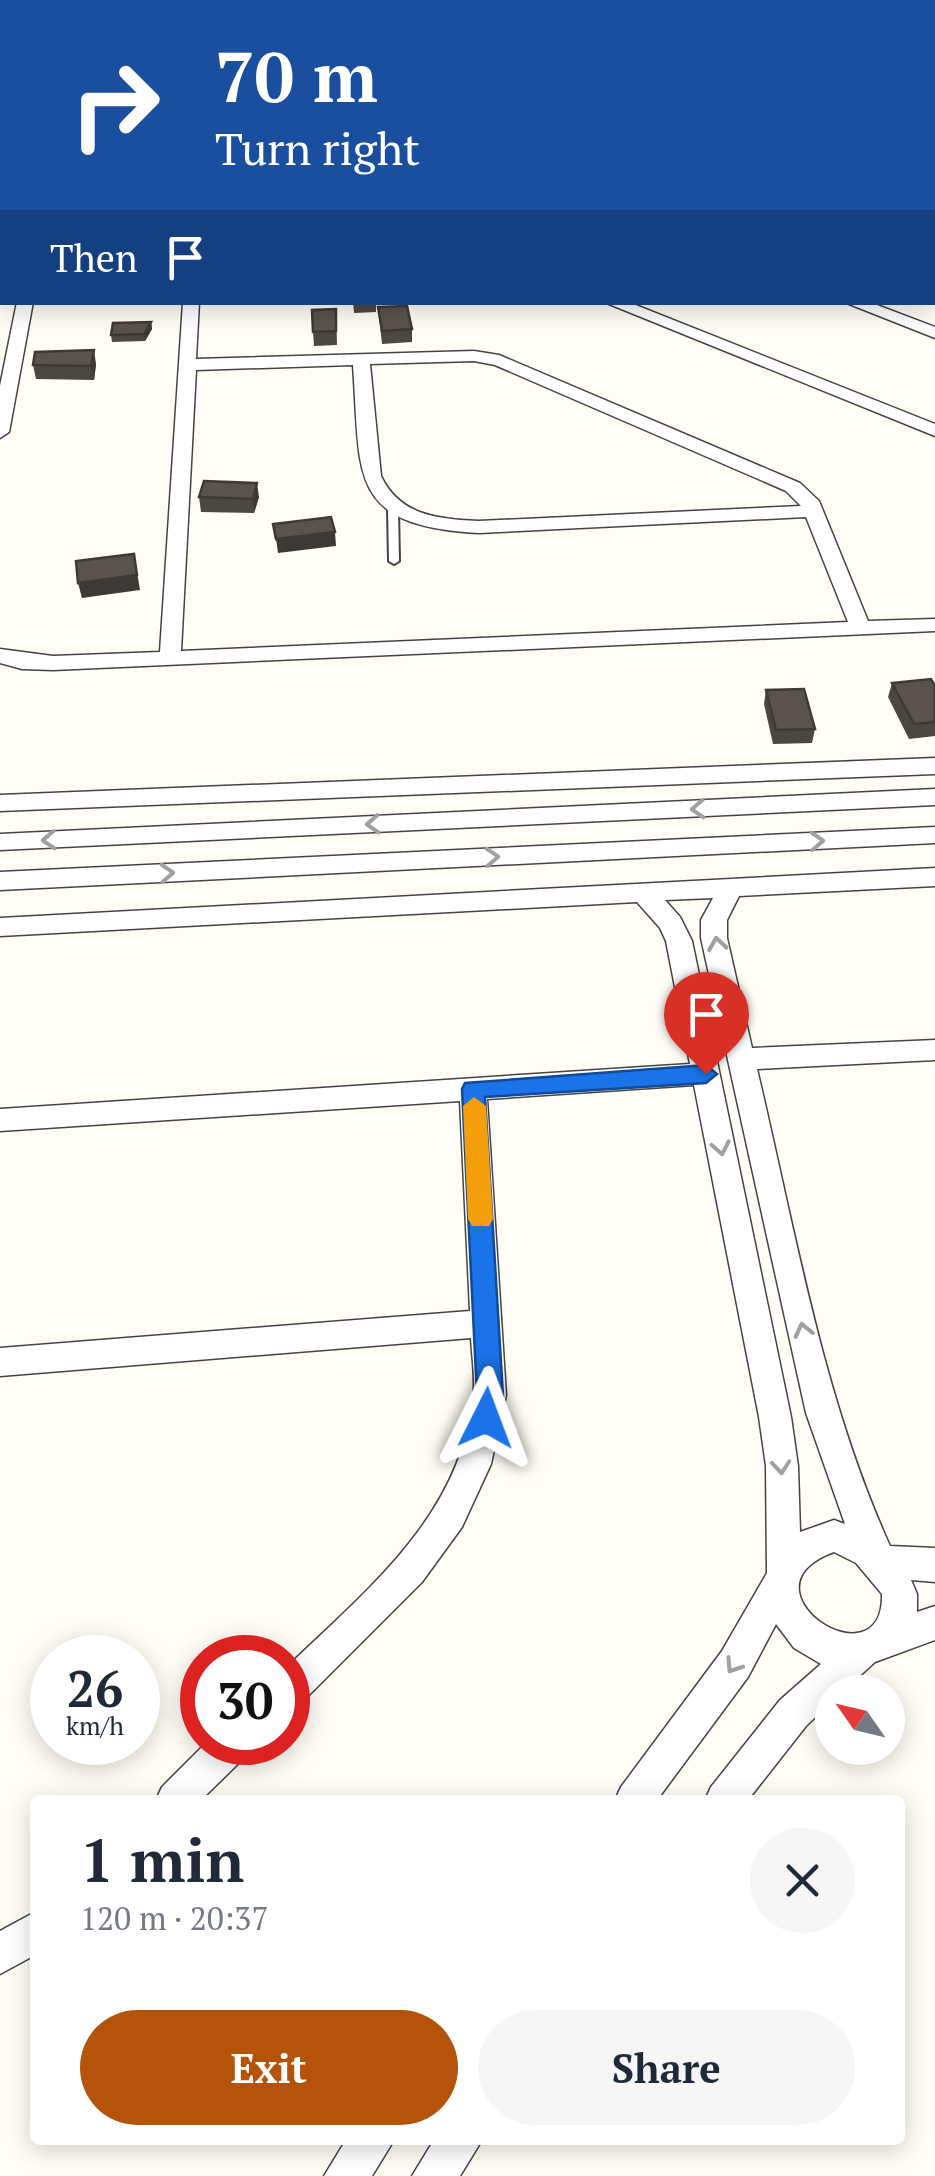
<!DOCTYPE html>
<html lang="en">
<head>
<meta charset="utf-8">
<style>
  :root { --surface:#fff; --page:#f6f6f7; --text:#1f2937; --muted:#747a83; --accent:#b45309 }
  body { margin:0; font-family:"PT Serif",serif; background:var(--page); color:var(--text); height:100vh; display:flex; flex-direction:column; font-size:38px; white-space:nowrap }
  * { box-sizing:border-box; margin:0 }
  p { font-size:32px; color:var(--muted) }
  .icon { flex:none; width:55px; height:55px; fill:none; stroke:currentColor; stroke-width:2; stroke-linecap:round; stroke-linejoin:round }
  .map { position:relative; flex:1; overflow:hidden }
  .side { position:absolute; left:30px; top:1795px; width:875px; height:350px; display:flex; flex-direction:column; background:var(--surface); border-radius:10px; box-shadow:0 5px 25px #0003 }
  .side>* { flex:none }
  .guide { position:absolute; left:0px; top:0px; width:935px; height:305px; box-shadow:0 5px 25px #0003; background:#1a4fa0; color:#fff; overflow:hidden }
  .needle { width:65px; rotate:304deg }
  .buttons { position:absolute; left:815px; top:1675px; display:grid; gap:20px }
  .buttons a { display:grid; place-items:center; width:90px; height:90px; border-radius:50%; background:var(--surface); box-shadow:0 5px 25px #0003; font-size:50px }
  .speed { position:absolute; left:30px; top:1635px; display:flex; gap:20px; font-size:50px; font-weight:700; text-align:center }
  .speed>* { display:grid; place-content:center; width:130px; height:130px; border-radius:50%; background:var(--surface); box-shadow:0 5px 25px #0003; line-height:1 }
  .speed small { font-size:25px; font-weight:400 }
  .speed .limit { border:15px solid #d22; background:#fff; color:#111 }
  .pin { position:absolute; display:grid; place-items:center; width:85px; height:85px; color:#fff; margin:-102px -42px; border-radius:50% 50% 50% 0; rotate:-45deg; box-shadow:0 0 10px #0007 }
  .pin .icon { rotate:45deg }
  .me { position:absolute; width:110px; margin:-55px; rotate:3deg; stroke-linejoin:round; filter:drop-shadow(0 0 8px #0008) }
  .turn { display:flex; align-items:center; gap:35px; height:210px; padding:0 50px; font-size:45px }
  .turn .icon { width:130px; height:130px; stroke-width:2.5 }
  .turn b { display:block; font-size:70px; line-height:85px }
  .then { display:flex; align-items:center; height:95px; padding:0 50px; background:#0003; gap:20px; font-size:38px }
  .round { display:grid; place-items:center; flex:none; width:105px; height:105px; border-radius:52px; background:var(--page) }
  .headline { display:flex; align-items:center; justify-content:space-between; height:170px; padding:0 50px }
  h1 { font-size:60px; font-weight:700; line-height:75px }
  .button { display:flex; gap:20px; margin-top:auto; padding:20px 50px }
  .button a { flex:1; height:115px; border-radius:60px; background:var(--accent); color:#fff; font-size:40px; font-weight:700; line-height:115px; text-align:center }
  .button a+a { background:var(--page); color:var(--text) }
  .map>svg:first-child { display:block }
</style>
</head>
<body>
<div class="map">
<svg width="935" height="2176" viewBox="0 0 935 2176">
  <rect width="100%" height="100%" fill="#fffdf5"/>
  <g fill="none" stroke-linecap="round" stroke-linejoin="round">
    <defs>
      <path id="service" d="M393,505L398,508L399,561L394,564L389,561L388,508Z"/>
      <g id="minor">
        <rect x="205" y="0" width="12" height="2"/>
        <path d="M400,0H412L413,2H401Z"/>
        <rect x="535" y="0" width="12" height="2"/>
        <path d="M653,0H665L666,2H654Z"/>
        <rect x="932" y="7" width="3" height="8"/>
        <path d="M932,87L935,88V99H932Z"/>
        <rect x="0" y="215" width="2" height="10"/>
        <path d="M17,302H33L9,432L0,438V386Z"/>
        <path d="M183,302H199L196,359L474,351L499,355L800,483L819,501L868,621L935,619V631L53,670L22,669L0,663V649L53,656L160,652ZM474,361L495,365L786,491L801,506L479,521C438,519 400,516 381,476L370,364ZM353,365C361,475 346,526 479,533L806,517L848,622L181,651L196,370Z"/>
        <path d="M604,302H628L935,424V436Z"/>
        <path d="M844,302H869L935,327V338Z"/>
        <path d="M935,758V774L0,811V795Z"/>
        <path d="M935,789V805L0,850V834Z"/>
        <path d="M935,827V843L0,890V872Z"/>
        <path d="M935,868V886L739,896L727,920V938L752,1048L935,1040V1060L757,1069C795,1229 822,1396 890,1546L935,1548V1582L911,1580L917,1594V1612L935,1606V1640L875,1662L842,1692H832V1701L806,1726L748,1800H705L711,1787L780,1700L821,1664L794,1648L776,1624L748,1677L657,1800H615L621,1787L722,1651L767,1573L766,1466L759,1417L694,1085L487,1099L506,1395L491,1464L462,1527L422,1582L301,1703L288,1708V1666C368,1589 459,1517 473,1400C476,1380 472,1358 471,1338L0,1376V1348L470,1311L460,1101L0,1131V1109L690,1064L666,941L660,928L637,902L0,936V918ZM713,898L701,920V938L806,1413L845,1524L834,1520L800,1532L798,1466L791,1417L692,941L680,917L665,900ZM834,1552L856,1563L882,1594C884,1688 732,1589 834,1552Z"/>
        <path d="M207,1742H252L247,1755L201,1800H156L162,1787Z"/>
        <path d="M35,1912V1955L0,1974V1931Z"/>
        <path d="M346,2140H394L372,2176H324Z"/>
        <path d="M434,2140H482L460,2176H412Z"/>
      </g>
    </defs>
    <use href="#service" stroke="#444" stroke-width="4"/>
    <use href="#minor" stroke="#444" stroke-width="3"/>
    <use href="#service" fill="#fff" fill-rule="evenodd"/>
    <use href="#minor" fill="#fff" fill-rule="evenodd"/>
  </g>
  <g fill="#4d4742">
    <path d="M102,0H136V2H103Z"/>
    <path d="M353,302H376V312L354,313Z"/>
    <path d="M378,307L412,329V342L382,344Z"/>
    <path d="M336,309L337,345L314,346L313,332Z"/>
    <path d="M151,322L152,329L145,341L112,342L111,335Z"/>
    <path d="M96,364L94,380L36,379L33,365Z"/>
    <path d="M199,497H259L254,513L201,512Z"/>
    <path d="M892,683L935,686V736L909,739L888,697Z"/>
    <path d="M766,690L815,729L812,743L773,744L764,704Z"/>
  </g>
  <g fill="#3f3936">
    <path d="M2,38V55L1,58L0,43Z"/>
    <path d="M151,322L152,329L145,341L144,334Z"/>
    <path d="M94,350L96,364L94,380L91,366Z"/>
    <path d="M257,483L259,497L254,513L253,499Z"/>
    <path d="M335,532L336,546L278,553L276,539Z"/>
    <path d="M134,554L140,590L82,598L78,583Z"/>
  </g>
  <g fill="#5a524d" stroke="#3f3936" stroke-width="2.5">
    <path d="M407,306L412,329L382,331L378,307Z"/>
    <path d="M336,309V331L313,332L312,310Z"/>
    <path d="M151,322L144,334L111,335L113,323Z"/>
    <path d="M94,350L91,366L33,365L35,352Z"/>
    <path d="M204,481L257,483L253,499L199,497Z"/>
    <path d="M331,517L335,532L276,539L273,524Z"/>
    <path d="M134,554L137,575L78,583L76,561Z"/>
    <path d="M931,679L935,686V722L914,724L892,683Z"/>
    <path d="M804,689L815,729L776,730L766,690Z"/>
  </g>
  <defs><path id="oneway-chevron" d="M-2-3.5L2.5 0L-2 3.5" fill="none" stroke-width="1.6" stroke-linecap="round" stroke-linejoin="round" transform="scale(2.5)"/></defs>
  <g stroke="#a0a0a0">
    <use href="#oneway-chevron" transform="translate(698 809) rotate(177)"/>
    <use href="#oneway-chevron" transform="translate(373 824) rotate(177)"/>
    <use href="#oneway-chevron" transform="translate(49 840) rotate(177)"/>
    <use href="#oneway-chevron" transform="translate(817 841) rotate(-3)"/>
    <use href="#oneway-chevron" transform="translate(492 857) rotate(-3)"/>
    <use href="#oneway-chevron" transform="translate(167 873) rotate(-3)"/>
    <use href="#oneway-chevron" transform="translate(717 944) rotate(-99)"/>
    <use href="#oneway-chevron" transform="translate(721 1148) rotate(79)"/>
    <use href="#oneway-chevron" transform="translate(803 1330) rotate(-103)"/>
    <use href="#oneway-chevron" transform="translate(781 1467) rotate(85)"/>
    <use href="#oneway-chevron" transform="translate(733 1666) rotate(123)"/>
  </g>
  <path fill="#1a73e8" stroke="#114b97" stroke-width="2.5" d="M706,1065L717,1074L706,1083L485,1097L503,1396L495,1427L486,1430L477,1427L473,1418L477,1396L462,1089L465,1083Z"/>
  <path fill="#f59e0b" d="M474,1097L486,1106L493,1219L489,1226H472L468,1219L463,1106Z"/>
</svg>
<div class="buttons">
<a><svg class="needle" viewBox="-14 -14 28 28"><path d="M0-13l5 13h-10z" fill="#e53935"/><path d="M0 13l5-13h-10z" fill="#747a83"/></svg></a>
</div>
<div class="speed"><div>26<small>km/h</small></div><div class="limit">30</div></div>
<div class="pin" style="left:706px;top:1074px;background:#d93025"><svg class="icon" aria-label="arrive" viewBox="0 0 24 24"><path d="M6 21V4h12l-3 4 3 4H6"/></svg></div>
<svg class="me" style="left:486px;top:1418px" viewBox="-20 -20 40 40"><path d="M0-17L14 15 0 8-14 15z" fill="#1a73e8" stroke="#fff" stroke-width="4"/></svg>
<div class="guide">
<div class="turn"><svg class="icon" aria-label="right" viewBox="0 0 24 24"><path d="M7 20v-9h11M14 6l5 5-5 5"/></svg><div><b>70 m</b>Turn right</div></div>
<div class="then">Then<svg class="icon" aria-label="arrive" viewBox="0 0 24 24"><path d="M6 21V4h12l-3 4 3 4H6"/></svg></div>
</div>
<section class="side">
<div class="headline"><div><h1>1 min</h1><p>120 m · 20:37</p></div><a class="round"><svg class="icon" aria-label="close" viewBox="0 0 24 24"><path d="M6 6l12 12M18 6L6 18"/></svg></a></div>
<div class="button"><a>Exit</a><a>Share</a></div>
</section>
</div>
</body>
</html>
